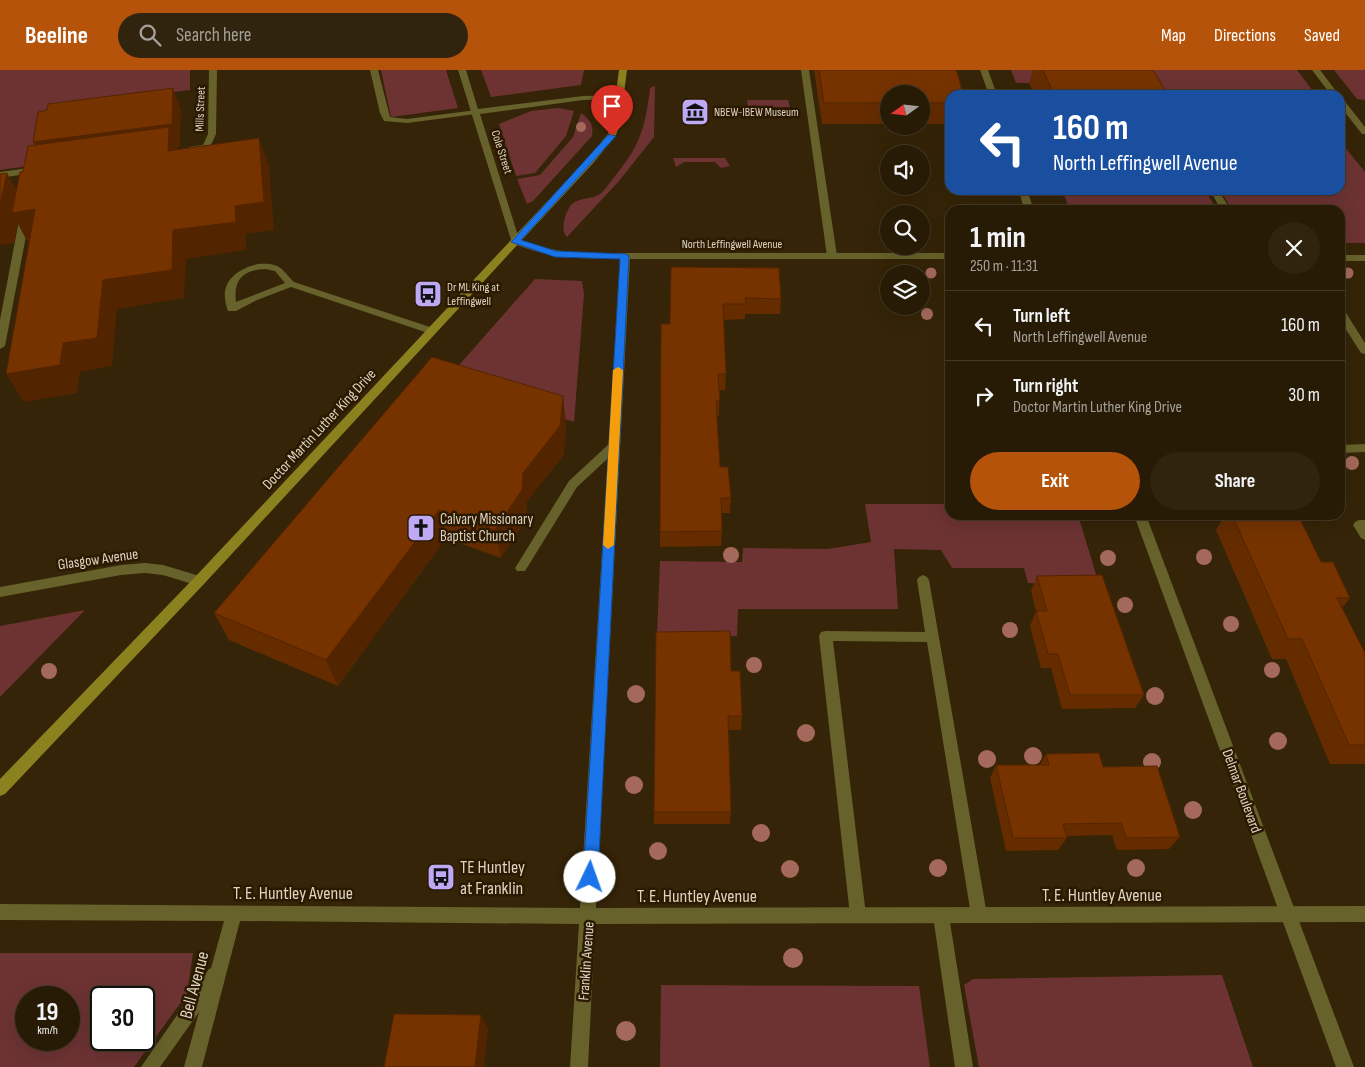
<!DOCTYPE html>
<html lang="en">
<head>
<meta charset="utf-8">
<style>
  :root { --surface:#281b05; --page:#30240f; --text:#f1f3f6; --muted:#a5a19a; --line:#443927; --accent:#b45309 }
  body { margin:0; font-family:"Sofia Sans Condensed",sans-serif; background:var(--page); color:var(--text); height:100vh; display:flex; flex-direction:column; font-size:19px; white-space:nowrap }
  * { box-sizing:border-box; margin:0 }
  p { font-size:16px; color:var(--muted) }
  .icon { flex:none; width:28px; height:28px; fill:none; stroke:currentColor; stroke-width:2; stroke-linecap:round; stroke-linejoin:round }
  .map { position:relative; flex:1; overflow:hidden }
  .drawer { position:absolute; left:945px; top:135px; width:400px; height:315px; display:flex; flex-direction:column; background:var(--surface); border-radius:15px; box-shadow:0 5px 20px #0002,0 0 0 1px var(--line) }
  .drawer>* { flex:none }
  .guide { position:absolute; left:945px; top:20px; width:400px; height:105px; border-radius:15px; box-shadow:0 5px 20px #0002,0 0 0 1px var(--line); background:#1a4fa0; color:#fff; overflow:hidden }
  .needle { width:32px; rotate:255deg }
  .fabs { position:absolute; left:880px; top:15px; display:grid; gap:10px }
  .fabs a { display:grid; place-items:center; width:50px; height:50px; border-radius:50%; background:var(--surface); box-shadow:0 5px 20px #0002,0 0 0 1px var(--line); font-size:25px }
  .speed { position:absolute; left:15px; top:916px; display:flex; gap:10px; font-size:25px; font-weight:700; text-align:center }
  .speed>* { display:grid; place-content:center; width:65px; height:65px; border-radius:50%; background:var(--surface); box-shadow:0 5px 20px #0002,0 0 0 1px var(--line); line-height:1 }
  .speed small { font-size:12px; font-weight:400 }
  .speed .limit { border:2px solid #111; border-radius:8px; background:#fff; color:#111 }
  .pin { position:absolute; display:grid; place-items:center; width:42px; height:42px; color:#fff; margin:-51px -21px; border-radius:50% 50% 50% 0; rotate:-45deg; box-shadow:0 0 5px #0007 }
  .pin .icon { rotate:45deg }
  .me { position:absolute; width:55px; margin:-28px; rotate:3deg; stroke-linejoin:round; filter:drop-shadow(0 0 4px #0008) }
  .turn { display:flex; align-items:center; gap:18px; height:105px; padding:0 25px; font-size:22px }
  .turn .icon { width:65px; height:65px; stroke-width:2.5 }
  .turn b { display:block; font-size:35px; line-height:42px }
  .round { display:grid; place-items:center; flex:none; width:52px; height:52px; border-radius:26px; background:var(--page) }
  .head { display:flex; align-items:center; justify-content:space-between; height:85px; padding:0 25px }
  h1 { font-size:30px; font-weight:700; line-height:38px }
  .action { display:flex; gap:10px; margin-top:auto; padding:10px 25px }
  .action a { flex:1; height:58px; border-radius:30px; background:var(--accent); color:#fff; font-size:20px; font-weight:700; line-height:58px; text-align:center }
  .action a+a { background:var(--page); color:var(--text) }
  ul { padding:0; list-style:none }
  li { display:flex; align-items:center; gap:15px; height:70px; padding:0 25px; border-top:1px solid var(--line) }
  li div { flex:1 }
  li b { display:block; font-size:19px }
  li em { font-style:normal }
  header { display:flex; align-items:center; gap:30px; box-sizing:border-box; height:70px; padding:0 25px; background:var(--accent); color:#fff }
  header strong { font-size:24px }
  nav { display:flex; gap:28px; margin-inline-start:auto; font-size:18px }
  .search { width:350px; height:45px; background:var(--page); display:flex; align-items:center; gap:12px; box-sizing:border-box; padding:0 18px; border-radius:28px; color:var(--muted); font-size:19px }
  .map>svg:first-child { display:block }
</style>
</head>
<body>
<header>
<strong>Beeline</strong>
<div class="search"><svg class="icon" aria-label="search" viewBox="0 0 24 24"><circle cx="10" cy="10" r="6"/><path d="M15 15l6 6"/></svg>Search here</div>
<nav><a>Map</a><a>Directions</a><a>Saved</a></nav>
</header>
<div class="map">
<svg width="1365" height="997" viewBox="0 0 1365 997">
  <rect width="100%" height="100%" fill="#352407"/>
  <g fill="#6d3333" fill-rule="evenodd">
    <path d="M0,0H190V20L47,39L36,95L0,100Z"/>
    <path d="M381,0H446L458,38L391,47Z"/>
    <path d="M481,0H584L581,15L491,27Z"/>
    <path d="M1011,0H1297L1313,21H1302L1304,25H1165L1145,12L1016,13Z"/>
    <path d="M1334,0H1365V30L1357,29Z"/>
    <path d="M655,16L654,67L619,111L567,167C560,160 565,143 571,135C579,127 591,130 600,124C605,120 610,112 615,106C641,74 645,58 650,18Z"/>
    <path d="M747,30H788L790,37H748Z"/>
    <path d="M558,38L574,41L566,66L535,103L516,106L499,54L531,41Z"/>
    <path d="M581,43C590,50 594,55 592,66L533,131L527,134L517,109L540,105L573,67Z"/>
    <path d="M1340,71L1365,102V173H1340V140H1232L1220,120H1340Z"/>
    <path d="M673,88H725L730,96L721,98L715,92H684L676,97Z"/>
    <path d="M1062,120H1205L1217,140H1070Z"/>
    <path d="M535,209L582,211L584,224L574,352L445,311Z"/>
    <path d="M865,434H950V445H1078L1099,514L1028,513L1024,498H952L941,480L894,479L898,539H738L737,566L657,565L660,491L742,492L743,478L828,479L871,472Z"/>
    <path d="M85,540L0,627V556Z"/>
    <path d="M0,883H193L187,924L134,997H0ZM26,928H69V970H26ZM101,928H144V970H101Z"/>
    <path d="M1222,905L1253,997H979L964,915L973,909Z"/>
    <path d="M661,915L919,916L930,997H660Z"/>
  </g>
  <g fill="none" stroke-linecap="round" stroke-linejoin="round">
    <g fill="#67622b" fill-rule="evenodd">
      <path d="M370,0H378L390,47L407,49L476,40L480,42L476,44L407,53L384,51L380,43Z"/>
      <path d="M801,0H809L837,186L832,189L827,186Z"/>
      <path d="M1210,120H1218L1231,140H1221Z"/>
      <path d="M25,142L30,145L5,276L0,279V250L20,145Z"/>
      <path d="M258,194C279,192 281,198 294,212L436,259L437,261L432,264L428,263L291,217L257,230L236,241H228C218,215 233,200 258,194ZM265,199L275,201L285,213L236,232C233,210 243,200 265,199Z"/>
      <path d="M1340,239L1344,240L1365,273V284L1361,283L1340,250Z"/>
      <path d="M614,372L620,376L618,379L577,417L525,501H517L515,498L517,495L569,411L610,373Z"/>
      <path d="M1365,374V382L1340,383V375Z"/>
      <path d="M1359,450H1365V470L1361,468L1353,455L1355,452Z"/>
      <path d="M923,505L927,507L929,510L987,845L985,851L979,853L973,851L971,845L927,572L833,571L866,845L864,851L858,853L852,851L850,845L819,566L821,562L826,561L925,562L917,510L919,507Z"/>
      <path d="M941,838L947,840L949,846L973,997H955L933,846L935,840Z"/>
      <path d="M215,897L221,899L223,905L221,911L160,997H141L209,899Z"/>
    </g>
    <g fill="#67622b" fill-rule="evenodd">
      <path d="M209,0H217L216,64L209,79L192,82L188,79L189,77L203,75L208,64Z"/>
      <path d="M458,0H466L478,39L583,26L621,25L625,27L621,29L583,30L480,44L519,169C540,178 561,182 583,183H950V189H630L596,838L1365,836V852L595,854L588,997H570L579,854L240,851L202,997H184L224,851L0,850V834L580,838L620,189C582,189 547,188 512,173Z"/>
      <path d="M1312,0H1320L1339,25H1331Z"/>
      <path d="M1340,29H1343L1365,57V64H1362L1340,36Z"/>
      <path d="M36,97L40,100L39,102L0,108V102Z"/>
      <rect x="1340" y="185" width="25" height="6"/>
      <path d="M145,493L163,495L203,507L205,511L203,515L199,516L163,505L145,503L121,505L0,527V517L121,495Z"/>
    </g>
    <g fill="#67622b" fill-rule="evenodd">
      <path d="M980,0H988L997,25H989Z"/>
      <path d="M1019,120H1027L1034,140H1024Z"/>
      <path d="M1134,445H1146L1354,997H1336Z"/>
    </g>
    <path fill="#8b821f" fill-rule="evenodd" d="M619,0H627L620,54L616,65L594,92L203,515L5,724L0,726V709L195,507L588,88L608,64L612,54Z"/>
  </g>
  <g fill="#a4695b">
    <circle cx="581" cy="57" r="5"/>
    <circle cx="931" cy="203" r="5.5"/>
    <circle cx="1348" cy="203" r="5.5"/>
    <circle cx="927" cy="244" r="6"/>
    <circle cx="1352" cy="393" r="7"/>
    <circle cx="731" cy="485" r="8"/>
    <circle cx="1204" cy="487" r="8"/>
    <circle cx="1108" cy="488" r="8"/>
    <circle cx="1125" cy="535" r="8"/>
    <circle cx="1231" cy="554" r="8"/>
    <circle cx="1010" cy="560" r="8"/>
    <circle cx="754" cy="595" r="8"/>
    <circle cx="1272" cy="600" r="8"/>
    <circle cx="49" cy="601" r="8"/>
    <circle cx="636" cy="624" r="9"/>
    <circle cx="1155" cy="626" r="9"/>
    <circle cx="806" cy="663" r="9"/>
    <circle cx="1278" cy="671" r="9"/>
    <circle cx="1033" cy="686" r="9"/>
    <circle cx="987" cy="689" r="9"/>
    <circle cx="1152" cy="692" r="9"/>
    <circle cx="634" cy="715" r="9"/>
    <circle cx="1193" cy="740" r="9"/>
    <circle cx="761" cy="763" r="9"/>
    <circle cx="658" cy="781" r="9"/>
    <circle cx="938" cy="798" r="9"/>
    <circle cx="1136" cy="798" r="9"/>
    <circle cx="790" cy="799" r="9"/>
    <circle cx="793" cy="888" r="10"/>
    <circle cx="626" cy="961" r="10"/>
  </g>
  <g fill="#652c00">
    <path d="M814,0H956L950,25V54H921V24H889V54H822Z"/>
    <path d="M1033,0H1153L1168,25H1035L1029,13Z"/>
    <path d="M671,197L781,229L780,244H745V249L723,250L726,304L725,320H719V346H717L720,397L731,428L730,443H721L722,461L721,476L660,477V462L670,254Z"/>
    <path d="M566,354L564,385L527,431V448L501,488L446,468L338,616L229,570L214,543Z"/>
    <path d="M1225,445H1298L1321,492L1350,528L1342,538L1365,583V694H1330L1286,589H1272L1216,460Z"/>
    <path d="M1037,506L1144,625L1135,638L1062,639L1051,598H1041L1030,556L1036,541L1031,521Z"/>
    <path d="M731,601L742,646L741,660H729L731,742L730,754H654V742Z"/>
    <path d="M1046,684L1103,697L1180,767L1169,779L1117,780L1112,765L1066,766L1067,768L1058,780L1006,781L990,708L996,695H1040Z"/>
  </g>
  <g fill="#532400">
    <path d="M173,18L181,40L180,76L177,77L180,85L44,94L33,72Z"/>
    <path d="M259,68L269,96L274,160L246,164V180L186,189L184,228L117,239L112,296L80,302L77,323L24,332L6,304L63,273L103,210L173,160L235,136Z"/>
    <path d="M7,103L23,131L35,139L50,167L27,171L18,154L14,173L0,175V136Z"/>
    <path d="M563,326L566,354L564,385L527,431V448L501,488L495,460L523,403Z"/>
    <path d="M439,440L446,468L338,616L326,590Z"/>
    <path d="M481,945L488,959L484,997H475Z"/>
  </g>
  <g fill="#763300" stroke="#532400">
    <path d="M819,0H956L958,5L963,25H950V33H921V24H889V33H824Z"/>
    <path d="M1043,0H1153L1168,25H1054Z"/>
    <path d="M173,18L172,54L33,72L38,42L47,40L48,34Z"/>
    <path d="M169,57L168,81L259,68L264,132L235,136L236,152L173,160L172,200L103,210L97,268L63,273L60,295L6,304L35,139L12,143L20,102L23,101L28,76Z"/>
    <path d="M7,103L0,136V104Z"/>
    <path d="M671,197L779,198L781,229L745,228L746,234H723L726,304H718L720,331H716L720,397H728L731,428H721L722,461L660,462L661,254H670Z"/>
    <path d="M432,287L563,326L560,356L523,403L522,420L495,460L439,440L326,590L214,543Z"/>
    <path d="M1232,445H1298L1321,492H1333L1350,528H1337L1365,583V675H1349L1302,569H1288Z"/>
    <path d="M1102,505L1144,625H1070L1058,584H1048L1036,541H1047L1037,506Z"/>
    <path d="M730,561L731,601H740L742,646H728L731,742H654L656,562Z"/>
    <path d="M1099,683L1103,697L1157,696L1180,767L1126,768L1121,753L1063,754L1067,768H1013L996,695H1049L1046,684Z"/>
    <path d="M394,944L481,945L475,997H384Z"/>
  </g>
  <path fill="#1a73e8" stroke="#114b97" d="M609,64L616,66L521,170L556,181L625,184L629,186L598,807L595,812L590,814L586,812L583,807L620,189L555,187L511,172Z"/>
  <path fill="#f59e0b" d="M618,297L623,300L614,475L608,479L603,475L613,300Z"/>
  <defs>
    <symbol id="museum-square" viewBox="-11 -11 22 22"><rect x="-9" y="-9" width="18" height="18" rx="4" fill="#bfa9f4" stroke="#2b1a00"/><path d="M0-6L6-3V-2H-6V-3ZM-5-1h2V3h-2ZM-1-1h2V3h-2ZM3-1h2V3H3ZM-6 4H6V6H-6Z" fill="#111"/></symbol>
    <symbol id="bus-square" viewBox="-11 -11 22 22"><rect x="-9" y="-9" width="18" height="18" rx="4" fill="#bfa9f4" stroke="#2b1a00"/><path d="M-5-6H5V4H4V6H2V4H-2V6H-4V4H-5ZM-3.5-4V0h7V-4ZM-3.5 1.2v1.5H-2V1.2ZM2 1.2v1.5H3.5V1.2Z" fill="#111"/></symbol>
    <symbol id="church-square" viewBox="-11 -11 22 22"><rect x="-9" y="-9" width="18" height="18" rx="4" fill="#bfa9f4" stroke="#2b1a00"/><path d="M-1.2-6h2.4v3.5h3.3v2.4h-3.3V6h-2.4V-.1h-3.3v-2.4h3.3Z" fill="#111"/></symbol>
  </defs>
  <g fill-rule="evenodd">
    <use href="#museum-square" x="679" y="26" width="32" height="32"/>
    <use href="#bus-square" x="412" y="208" width="32" height="32"/>
    <use href="#church-square" x="405" y="442" width="32" height="32"/>
    <use href="#bus-square" x="425" y="791" width="32" height="32"/>
  </g>
  <g text-anchor="middle" stroke-width="5" stroke-linejoin="round" paint-order="stroke">
    <g font-size="12" fill="#dfd4c4" stroke="#2b1a00">
      <text transform="translate(200 39) rotate(-88)" y="4">Mills Street</text>
      <text transform="translate(502 82) rotate(72)" y="4">Cole Street</text>
      <text x="732" y="178">North Leffingwell Avenue</text>
    </g>
    <g font-size="12" fill="#dfd4c4" stroke="#2b1a00" text-anchor="start">
      <text x="714" y="46">NBEW-IBEW Museum</text>
      <text x="447" y="221">Dr ML King at<tspan x="447" dy="14">Leffingwell</tspan></text>
    </g>
    <g font-size="15" fill="#dfd4c4" stroke="#2b1a00">
      <text transform="translate(319 359) rotate(-47)" y="5">Doctor Martin Luther King Drive</text>
      <text transform="translate(98 489) rotate(-8)" y="5">Glasgow Avenue</text>
      <text transform="translate(1242 721) rotate(70)" y="5">Delmar Boulevard</text>
      <text transform="translate(586 891) rotate(-86)" y="5">Franklin Avenue</text>
    </g>
    <g font-size="15" fill="#dfd4c4" stroke="#2b1a00" text-anchor="start">
      <text x="440" y="454">Calvary Missionary<tspan x="440" dy="17">Baptist Church</tspan></text>
    </g>
    <g font-size="18" fill="#dfd4c4" stroke="#2b1a00" text-anchor="start">
      <text x="460" y="803">TE Huntley<tspan x="460" dy="21">at Franklin</tspan></text>
    </g>
    <g font-size="18" fill="#dfd4c4" stroke="#2b1a00">
      <text x="293" y="829">T. E. Huntley Avenue</text>
      <text x="1102" y="831">T. E. Huntley Avenue</text>
      <text x="697" y="832">T. E. Huntley Avenue</text>
      <text transform="translate(194 915) rotate(-75)" y="6">Bell Avenue</text>
    </g>
  </g>
</svg>
<div class="fabs">
<a><svg class="needle" viewBox="-14 -14 28 28"><path d="M0-13l5 13h-10z" fill="#e53935"/><path d="M0 13l5-13h-10z" fill="#a5a19a"/></svg></a>
<a><svg class="icon" aria-label="sound" viewBox="0 0 24 24"><path d="M4 9h4l5-4v14l-5-4H4zM17 9q2 3 0 6"/></svg></a>
<a><svg class="icon" aria-label="search" viewBox="0 0 24 24"><circle cx="10" cy="10" r="6"/><path d="M15 15l6 6"/></svg></a>
<a><svg class="icon" aria-label="layers" viewBox="0 0 24 24"><path d="M12 4l9 5-9 5-9-5zM3 14l9 5 9-5"/></svg></a>
</div>
<div class="speed"><div>19<small>km/h</small></div><div class="limit">30</div></div>
<div class="pin" style="left:612px;top:66px;background:#d93025"><svg class="icon" aria-label="arrive" viewBox="0 0 24 24"><path d="M6 21V4h12l-3 4 3 4H6"/></svg></div>
<svg class="me" style="left:590px;top:807px" viewBox="-20 -20 40 40"><circle r="19" fill="#fff"/><path d="M0-13L10 11 0 6-10 11z" fill="#1a73e8"/></svg>
<div class="guide">
<div class="turn"><svg class="icon" aria-label="left" viewBox="0 0 24 24"><path d="M17 20v-9H6M10 6l-5 5 5 5"/></svg><div><b>160 m</b>North Leffingwell Avenue</div></div>
</div>
<section class="drawer">
<div class="head"><div><h1>1 min</h1><p>250 m · 11:31</p></div><a class="round"><svg class="icon" aria-label="close" viewBox="0 0 24 24"><path d="M6 6l12 12M18 6L6 18"/></svg></a></div>
<ul>
<li><svg class="icon" aria-label="left" viewBox="0 0 24 24"><path d="M17 20v-9H6M10 6l-5 5 5 5"/></svg><div><b>Turn left</b><p>North Leffingwell Avenue</p></div><em>160 m</em></li>
<li><svg class="icon" aria-label="right" viewBox="0 0 24 24"><path d="M7 20v-9h11M14 6l5 5-5 5"/></svg><div><b>Turn right</b><p>Doctor Martin Luther King Drive</p></div><em>30 m</em></li>
</ul>
<div class="action"><a>Exit</a><a>Share</a></div>
</section>
</div>
</body>
</html>
